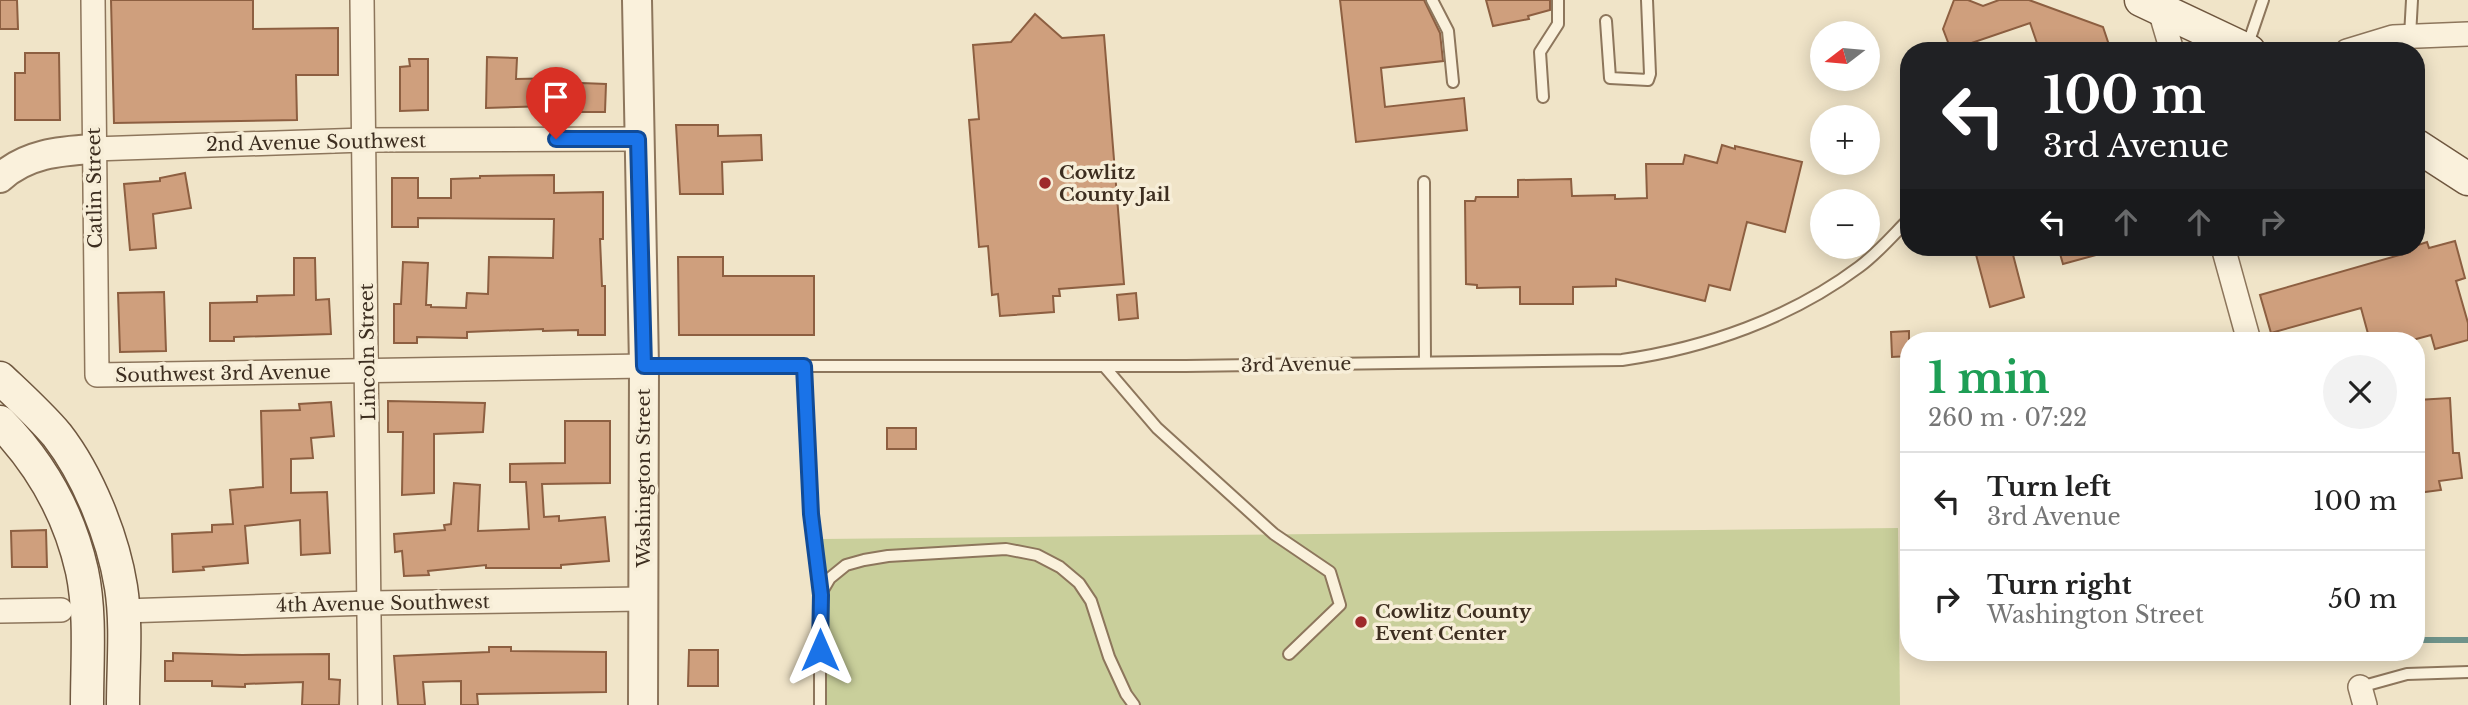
<!DOCTYPE html>
<html lang="en">
<head>
<meta charset="utf-8">
<style>
  :root { --surface:#fff; --page:#f2f2f2; --text:#222; --muted:#767676; --line:#e0e0e0 }
  body { margin:0; font-family:"Libre Baskerville",serif; background:var(--page); color:var(--text); height:100vh; display:flex; flex-direction:column; font-size:26px; white-space:nowrap }
  * { box-sizing:border-box; margin:0 }
  p { font-size:23px; color:var(--muted) }
  .icon { flex:none; width:38px; height:38px; fill:none; stroke:currentColor; stroke-width:2; stroke-linecap:round; stroke-linejoin:round }
  .map { position:relative; flex:1; overflow:hidden }
  .sheet { position:absolute; left:1900px; top:332px; width:525px; height:329px; display:flex; flex-direction:column; background:var(--surface); border-radius:28px; box-shadow:0 4px 18px #0003 }
  .sheet>* { flex:none }
  .banner { position:absolute; left:1900px; top:42px; width:525px; height:214px; border-radius:28px; box-shadow:0 4px 18px #0003; background:#202124; color:#fff; overflow:hidden }
  .needle { width:46px; rotate:254deg }
  .buttons { position:absolute; left:1810px; top:21px; display:grid; gap:14px }
  .buttons a { display:grid; place-items:center; width:70px; height:70px; border-radius:50%; background:var(--surface); box-shadow:0 4px 18px #0003; font-size:35px }
  .pin { position:absolute; display:grid; place-items:center; width:60px; height:60px; color:#fff; margin:-72px -30px; border-radius:50% 50% 50% 0; rotate:-45deg; box-shadow:0 0 7px #0007 }
  .pin .icon { rotate:45deg }
  .me { position:absolute; width:77px; margin:-38px; rotate:0deg; stroke-linejoin:round; filter:drop-shadow(0 0 5px #0008) }
  .turn { display:flex; align-items:center; gap:24px; height:147px; padding:0 28px; font-size:32px }
  .turn .icon { width:91px; height:91px; stroke-width:2.5 }
  .turn b { display:block; font-size:49px; line-height:60px }
  .lanes { display:flex; align-items:center; height:66px; padding:0 28px; background:#0003; justify-content:center; gap:35px; direction:ltr }
  .lanes .off { opacity:.35 }
  .round { display:grid; place-items:center; flex:none; width:74px; height:74px; border-radius:37px; background:var(--page) }
  .overview { display:flex; align-items:center; justify-content:space-between; height:119px; padding:0 28px }
  h1 { font-size:42px; font-weight:800; line-height:52px; color:#1e9e55 }
  ul { padding:0; list-style:none }
  li { display:flex; align-items:center; gap:21px; height:98px; padding:0 28px; border-top:2px solid var(--line) }
  li div { flex:1 }
  li b { display:block; font-size:26px }
  li em { font-style:normal }
  .map>svg:first-child { display:block }
</style>
</head>
<body>
<div class="map">
<svg width="2468" height="705" viewBox="0 0 2468 705">
  <rect width="100%" height="100%" fill="#f0e4c8"/>
  <path fill="#c9cf9b" d="M1898,528L1900,705H824L822,539Z"/>
  <g fill="none" stroke-linecap="round" stroke-linejoin="round">
    <path stroke="#6f938a" stroke-width="6" d="M2417,640H2468"/>
  </g>
  <g fill="#cf9f7d" stroke="#8d5f41" stroke-width="2">
    <path d="M0,0H17L18,29H0Z"/>
    <path d="M111,0H253V29L338,28V75H296L297,120L114,123Z"/>
    <path d="M1340,0H1424L1440,33L1443,61L1381,68L1385,107L1464,98L1467,130L1356,142Z"/>
    <path d="M1486,0H1550V10L1528,16L1529,19L1493,26Z"/>
    <path d="M1954,0H1968L1983,6L1999,0H2029L2103,27L2109,45L2094,51H2051L2038,46L2030,23L1951,50L1943,29Z"/>
    <path d="M1035,14L1062,38L1104,35L1124,284L1059,289L1060,296H1053L1054,312L1000,316L998,294L992,295L988,246L979,247L969,120L979,119L973,45L1011,42Z"/>
    <path d="M25,53H59L60,120H15V73H25Z"/>
    <path d="M487,57L517,58L516,79L562,78V96L548,97V106L486,108Z"/>
    <path d="M409,59H428V110L400,111V67L410,66Z"/>
    <path d="M581,83L606,84L605,112H580Z"/>
    <path d="M676,125H718V136L761,135L762,160L722,162L723,194H680Z"/>
    <path d="M1722,145L1735,149V146L1802,162L1785,232L1747,222L1730,290L1709,285L1705,301L1616,279V286L1573,287V304H1520V287L1477,288V285L1466,284L1465,201H1475L1476,197H1518V180L1571,179L1572,196L1615,195V199L1647,198L1646,164H1683L1685,155L1717,163Z"/>
    <path d="M185,173L191,208L153,214L156,248L130,250L124,184L160,181V178Z"/>
    <path d="M554,175V193L603,192V239H600L602,286H605V335H578V330L543,331V329L467,332V338L417,337V343H394V304H401L403,262L428,263L426,305H431V307L466,308L467,293L488,294L489,257L553,258L554,219L418,218V227H392V178H418V198H451V179L480,178V176Z"/>
    <path d="M2455,241L2465,278L2456,281L2468,323V340L2435,349L2431,335L2409,341H2370L2361,308L2271,333L2260,295L2410,252L2409,248L2427,242L2429,248Z"/>
    <path d="M1974,247H2011L2024,297L1990,307Z"/>
    <path d="M2058,247H2106L2107,252L2063,264Z"/>
    <path d="M678,257H723V276H814V335H679Z"/>
    <path d="M294,258H315L316,300L329,299L331,334L234,337V341H210V303L257,302V296L294,295Z"/>
    <path d="M164,292L166,351L120,352L118,293Z"/>
    <path d="M1136,293L1138,318L1119,320L1117,295Z"/>
    <path d="M1909,331V356L1892,357L1891,332Z"/>
    <path d="M2450,398L2453,453H2459L2462,478L2439,481L2441,490L2417,493V400Z"/>
    <path d="M388,401L485,403L483,432L434,434V493L402,495L403,432H388Z"/>
    <path d="M331,402L334,436L311,438L313,458L291,459V493L327,492L330,553L301,555L300,520L245,526L248,563L203,567L204,570L173,572L172,534L212,532V525L233,524L230,490L263,487L261,411L300,410L299,404Z"/>
    <path d="M565,421H610V483L542,484L544,517L559,516V521L605,517L609,561L561,565V568H486V565L428,571L429,575L404,576L402,551L395,552L394,534L445,530L444,525L451,524L454,483L480,485L478,531L529,529L526,482H510V464L565,463Z"/>
    <rect x="887" y="428" width="29" height="21"/>
    <path d="M46,530L47,567H12L11,531Z"/>
    <path d="M489,647H511V651L606,652V692L477,694L478,705H461V681L423,682L425,705H398L394,656L489,652Z"/>
    <path d="M689,650H718V686H688Z"/>
    <path d="M173,653L242,655L329,654V679L340,680L339,705H302L303,682L245,684V687L212,686V681H165V661H173Z"/>
  </g>
  <g fill="none" stroke-linecap="round" stroke-linejoin="round">
    <defs>
      <g id="service">
        <path d="M1432,0L1448,31L1453,82"/>
        <path d="M1606,21L1610,78L1648,80L1650,74L1647,0"/>
        <path d="M2410,36L2412,0"/>
        <path d="M2247,47L2263,0"/>
        <path d="M1543,97L1540,52L1558,24V0"/>
        <path d="M1424,182L1425,362"/>
        <path d="M647,366H1186L1622,360C1706,348 1791,318 1859,267C1877,254 1893,235 1909,219"/>
        <path d="M804,366L811,514L820,595"/>
        <path d="M1104,366L1157,428L1274,534L1330,572L1340,605L1289,654"/>
        <path d="M2360,687L2407,674L2468,672"/>
        <path d="M820,705V595L830,578L846,565L864,560L888,556L1006,549L1037,555L1060,567L1079,583L1091,601L1109,657L1126,694L1134,705"/>
      </g>
      <g id="minor">
        <path d="M93,0L97,375L644,366"/>
        <path d="M362,0L370,705"/>
        <path d="M2159,7L2172,51"/>
        <path d="M2347,51L2393,37L2468,34"/>
        <path d="M93,149L364,140L638,139"/>
        <path d="M2223,247L2249,341"/>
        <path d="M0,611L61,610"/>
        <path d="M123,611L370,603L642,599"/>
        <path d="M2360,687L2365,705"/>
      </g>
      <g id="tertiary">
        <path d="M637,0L644,366L643,705"/>
        <path d="M0,178C26,154 59,151 93,149"/>
      </g>
      <g id="secondary">
        <path d="M2141,0L2249,51"/>
        <path d="M2417,146L2468,179"/>
        <path d="M0,378C19,396 40,415 57,435C88,475 113,537 121,587C127,625 123,666 123,705"/>
        <path d="M0,422C41,464 69,513 82,571C91,614 87,661 87,705"/>
      </g>
    </defs>
    <use href="#service" stroke="#8d765c" stroke-width="14"/>
    <use href="#minor" stroke="#8d765c" stroke-width="26"/>
    <use href="#tertiary" stroke="#8d765c" stroke-width="32"/>
    <use href="#secondary" stroke="#6f573f" stroke-width="35"/>
    <use href="#service" stroke="#faf1dc" stroke-width="10"/>
    <use href="#minor" stroke="#faf1dc" stroke-width="23"/>
    <use href="#tertiary" stroke="#faf1dc" stroke-width="28"/>
    <use href="#secondary" stroke="#faf1dc" stroke-width="32"/>
  </g>
  <g fill="none" stroke-linecap="round" stroke-linejoin="round">
    <defs>
      <path id="route" d="M556,139H638L644,366H804L811,514L821,595L820,650"/>
    </defs>
    <use href="#route" stroke="#114b97" stroke-width="18"/>
    <use href="#route" stroke="#1a73e8" stroke-width="12"/>
  </g>
  <g fill="#9e2a2b" stroke="#f7eed8" stroke-width="2.5">
    <circle cx="1045" cy="183" r="7"/>
    <circle cx="1361" cy="622" r="7"/>
  </g>
  <g text-anchor="middle" stroke-width="7" stroke-linejoin="round" paint-order="stroke">
    <g font-size="19" fill="#3d2e20" stroke="#f7eed8">
      <text transform="translate(316 142) rotate(-1)" y="7">2nd Avenue Southwest</text>
      <text transform="translate(94 188) rotate(-91)" y="7">Catlin Street</text>
      <text transform="translate(367 352) rotate(-91)" y="7">Lincoln Street</text>
      <text transform="translate(1296 364) rotate(-1)" y="7">3rd Avenue</text>
      <text transform="translate(223 373) rotate(-1)" y="7">Southwest 3rd Avenue</text>
      <text transform="translate(643 478) rotate(-90)" y="7">Washington Street</text>
      <text transform="translate(383 603) rotate(-1)" y="7">4th Avenue Southwest</text>
    </g>
    <g font-size="19" font-weight="bold" fill="#3d2e20" stroke="#f7eed8" text-anchor="start">
      <text x="1059" y="179">Cowlitz<tspan x="1059" dy="22">County Jail</tspan></text>
      <text x="1375" y="618">Cowlitz County<tspan x="1375" dy="22">Event Center</tspan></text>
    </g>
  </g>
</svg>
<div class="buttons">
<a><svg class="needle" viewBox="-14 -14 28 28"><path d="M0-13l5 13h-10z" fill="#e53935"/><path d="M0 13l5-13h-10z" fill="#767676"/></svg></a>
<a>+</a>
<a>−</a>
</div>
<div class="pin" style="left:556px;top:139px;background:#d93025"><svg class="icon" aria-label="arrive" viewBox="0 0 24 24"><path d="M6 21V4h12l-3 4 3 4H6"/></svg></div>
<svg class="me" style="left:820px;top:650px" viewBox="-20 -20 40 40"><path d="M0-17L14 15 0 8-14 15z" fill="#1a73e8" stroke="#fff" stroke-width="4"/></svg>
<div class="banner">
<div class="turn"><svg class="icon" aria-label="left" viewBox="0 0 24 24"><path d="M17 20v-9H6M10 6l-5 5 5 5"/></svg><div><b>100 m</b>3rd Avenue</div></div>
<div class="lanes"><svg class="icon" aria-label="left" viewBox="0 0 24 24"><path d="M17 20v-9H6M10 6l-5 5 5 5"/></svg><svg class="icon off" aria-label="ahead" viewBox="0 0 24 24"><path d="M12 20V5M6 11l6-6 6 6"/></svg><svg class="icon off" aria-label="ahead" viewBox="0 0 24 24"><path d="M12 20V5M6 11l6-6 6 6"/></svg><svg class="icon off" aria-label="right" viewBox="0 0 24 24"><path d="M7 20v-9h11M14 6l5 5-5 5"/></svg></div>
</div>
<section class="sheet">
<div class="overview"><div><h1>1 min</h1><p>260 m · 07:22</p></div><a class="round"><svg class="icon" aria-label="close" viewBox="0 0 24 24"><path d="M6 6l12 12M18 6L6 18"/></svg></a></div>
<ul>
<li><svg class="icon" aria-label="left" viewBox="0 0 24 24"><path d="M17 20v-9H6M10 6l-5 5 5 5"/></svg><div><b>Turn left</b><p>3rd Avenue</p></div><em>100 m</em></li>
<li><svg class="icon" aria-label="right" viewBox="0 0 24 24"><path d="M7 20v-9h11M14 6l5 5-5 5"/></svg><div><b>Turn right</b><p>Washington Street</p></div><em>50 m</em></li>
</ul>
</section>
</div>
</body>
</html>
